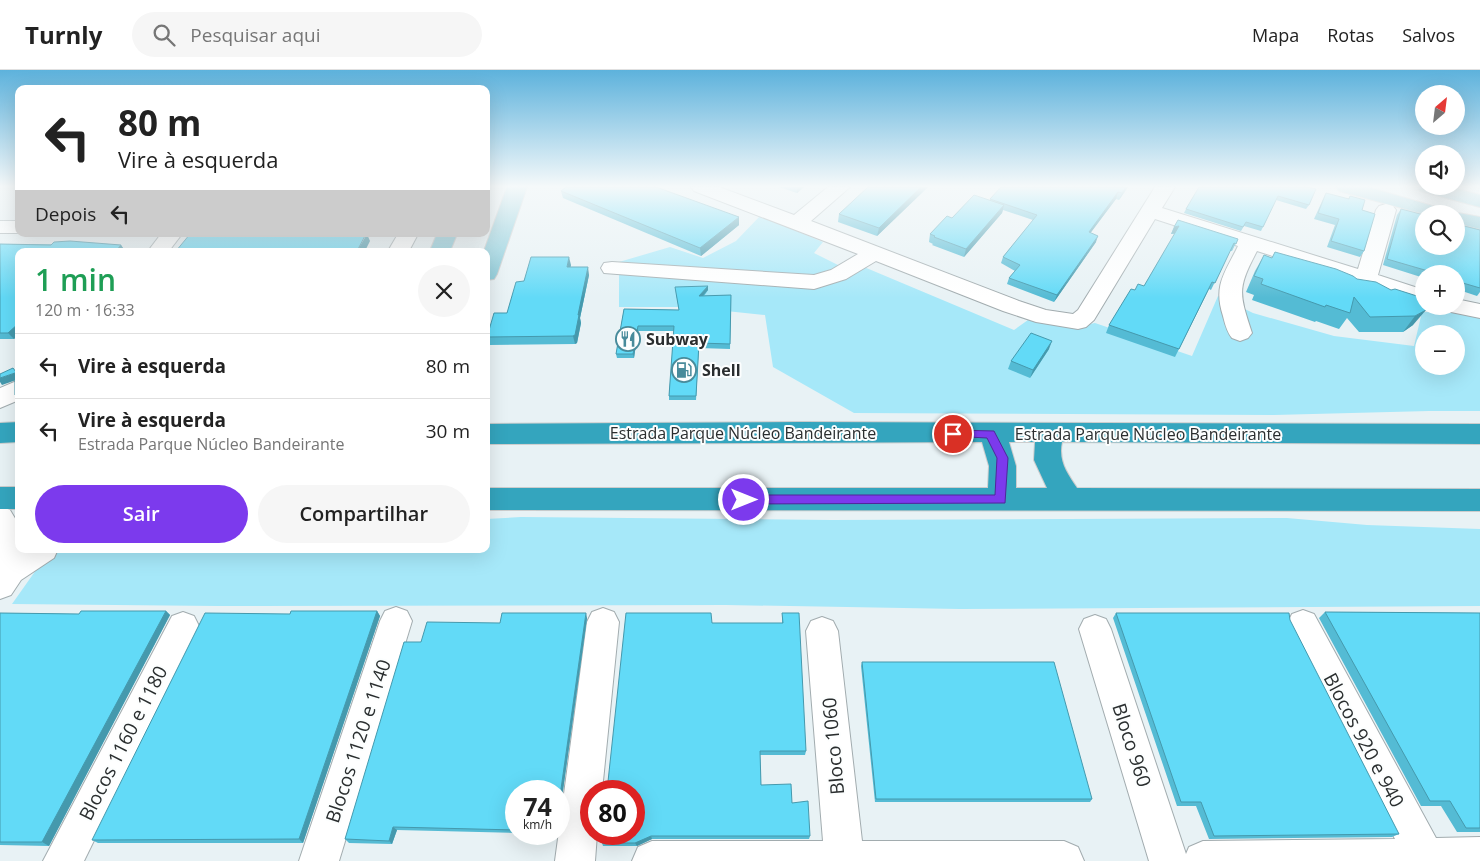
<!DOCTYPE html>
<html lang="pt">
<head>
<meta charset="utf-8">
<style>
  :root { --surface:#fff; --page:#f6f6f6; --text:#222; --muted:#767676; --line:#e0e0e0; --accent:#7c3aed }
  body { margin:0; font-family:"Open Sans",sans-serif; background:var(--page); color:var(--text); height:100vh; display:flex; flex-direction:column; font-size:19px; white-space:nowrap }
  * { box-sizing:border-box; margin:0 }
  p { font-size:16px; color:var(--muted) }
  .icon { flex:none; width:28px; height:28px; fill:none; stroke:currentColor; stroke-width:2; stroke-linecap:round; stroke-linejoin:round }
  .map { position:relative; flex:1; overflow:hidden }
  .sheet { position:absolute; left:15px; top:178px; width:475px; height:305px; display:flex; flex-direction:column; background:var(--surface); border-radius:10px; box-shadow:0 5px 20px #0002 }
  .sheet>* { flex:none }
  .guide { position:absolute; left:15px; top:15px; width:475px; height:152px; border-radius:10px; box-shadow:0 5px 20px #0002; background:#fff; color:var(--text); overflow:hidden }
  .needle { width:32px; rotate:28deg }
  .buttons { position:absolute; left:1415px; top:15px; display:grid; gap:10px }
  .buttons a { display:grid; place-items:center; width:50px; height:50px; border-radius:50%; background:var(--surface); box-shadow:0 5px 20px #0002; font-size:25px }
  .speed { position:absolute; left:505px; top:710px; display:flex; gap:10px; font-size:25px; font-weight:700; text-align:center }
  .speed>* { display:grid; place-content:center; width:65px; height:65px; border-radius:50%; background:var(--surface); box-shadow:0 5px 20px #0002; line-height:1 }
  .speed small { font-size:12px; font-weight:400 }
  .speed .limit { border:8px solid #d22; background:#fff; color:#111 }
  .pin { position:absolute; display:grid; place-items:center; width:42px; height:42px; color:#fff; margin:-21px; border:2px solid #fff; border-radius:50%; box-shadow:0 1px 5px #0007 }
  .me { position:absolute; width:55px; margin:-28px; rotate:90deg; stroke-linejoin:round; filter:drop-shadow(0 0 4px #0008) }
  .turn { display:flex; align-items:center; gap:18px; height:105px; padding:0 20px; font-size:22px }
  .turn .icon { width:65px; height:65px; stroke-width:2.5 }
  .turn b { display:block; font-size:35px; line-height:42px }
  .then { display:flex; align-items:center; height:48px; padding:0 20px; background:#0003; gap:10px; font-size:19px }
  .round { display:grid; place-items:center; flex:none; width:52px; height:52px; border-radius:26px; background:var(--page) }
  .headline { display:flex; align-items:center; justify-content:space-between; height:85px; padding:0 20px }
  h1 { font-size:30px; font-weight:600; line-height:38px; color:#1e9e55 }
  .cta { display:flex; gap:10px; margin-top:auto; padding:10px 20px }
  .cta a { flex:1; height:58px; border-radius:30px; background:var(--accent); color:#fff; font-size:20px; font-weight:600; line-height:58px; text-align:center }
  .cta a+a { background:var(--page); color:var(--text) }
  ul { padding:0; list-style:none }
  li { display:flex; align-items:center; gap:15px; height:65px; padding:0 20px; border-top:1px solid var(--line) }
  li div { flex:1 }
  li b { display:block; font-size:19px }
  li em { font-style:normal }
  header { display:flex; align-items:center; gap:30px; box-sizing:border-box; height:70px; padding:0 25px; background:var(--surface); border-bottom:1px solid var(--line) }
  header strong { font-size:24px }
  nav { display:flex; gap:28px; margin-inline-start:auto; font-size:18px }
  .search { width:350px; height:45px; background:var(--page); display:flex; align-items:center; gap:12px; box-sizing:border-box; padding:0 18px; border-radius:28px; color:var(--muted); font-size:19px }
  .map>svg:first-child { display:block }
</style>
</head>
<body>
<header>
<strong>Turnly</strong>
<div class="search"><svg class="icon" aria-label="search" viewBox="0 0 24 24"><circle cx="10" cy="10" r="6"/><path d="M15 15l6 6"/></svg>Pesquisar aqui</div>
<nav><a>Mapa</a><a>Rotas</a><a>Salvos</a></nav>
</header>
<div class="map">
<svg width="1480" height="791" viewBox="0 0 1480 791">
  <rect width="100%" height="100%" fill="#e8f2f5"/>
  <g fill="#a6e8f9" fill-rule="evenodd">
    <path d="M760,146L823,172L814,183L854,203L864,197L1014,260L1028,250L1075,257L1095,253L1192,286L1218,226L1253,243L1334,266L1414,276L1422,242L1480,243V341H1429L1274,345L854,343L773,297L765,245L688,237H619V192L670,177L703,188L736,171ZM1424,264H1456V296H1424Z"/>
    <path d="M521,447L832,450L1287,448L1367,455L1480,459V536L960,539L726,535L218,536L12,534L41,493L58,479H486V449Z"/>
  </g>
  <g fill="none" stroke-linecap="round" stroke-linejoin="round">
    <defs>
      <g id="minor">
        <path d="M691,117H719L794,145L828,117H850L811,151L1019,231L1046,240L1073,244L1078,240L1155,117H1175L1162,138L1358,199L1376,140L1379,136L1386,134L1393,136L1396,140L1378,205L1424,220V234L1257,181C1237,219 1239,223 1252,263L1248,268L1240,271L1232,268C1227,262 1225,254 1223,246C1213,215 1225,203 1238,176L1155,149L1094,250L1086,257L1078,259L1036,252L1003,241L876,191L846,209L814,219L604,203L601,198L604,193L612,192L814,205L831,200L858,184L694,121Z"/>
        <rect x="0" y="151" width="19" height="12"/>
        <path d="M161,164H182L169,181H148Z"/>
        <path d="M398,164H418L409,181H388Z"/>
        <path d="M1456,229L1480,234V248L1446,241L1443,236H1456Z"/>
        <path d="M19,310V330L0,338V318Z"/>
        <path d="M0,436L10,440L19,455V479H58L54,488L21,510L11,525L0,529Z"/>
        <path d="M396,537L407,541L412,551L339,791H299L380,551L385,541Z"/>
        <path d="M603,538L614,542L619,552L602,721H591V764H597L595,791H555L587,552L592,542Z"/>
        <path d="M1303,540L1314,544L1436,768L1480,767V791H1149L1079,559L1084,549L1095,545L1106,549L1111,559L1186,784L1189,777L1203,771L1395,769L1287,554L1292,544Z"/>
        <path d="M183,542L194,546L199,556L84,791H43L172,546Z"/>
        <path d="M822,547L833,551L838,561L862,771H1064L1078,777L1084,791H632L638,777L652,771H823L806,561L811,551Z"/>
      </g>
      <g id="major">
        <path d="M507,117H527L497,204L494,209L486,210V181H484Z"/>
        <path d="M1336,117H1368L1453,142L1480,147V159L1456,153V144H1424L1339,121Z"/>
        <path d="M1417,117H1450L1480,125V137L1420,121Z"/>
        <path d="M437,164H457L450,181H430Z"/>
      </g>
      <g id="highway">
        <path d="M19,352V372L0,373V353Z"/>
        <path d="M801,352L1480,354V374L1062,372C1058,391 1067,403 1077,418L1480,419V441L486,440V418H988L989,396L982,372L486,374V354ZM1009,372H1035L1034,390L1047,418H1016V396Z"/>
        <rect x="0" y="417" width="19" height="22"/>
      </g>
    </defs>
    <use href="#minor" stroke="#a2acaf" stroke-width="2"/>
    <use href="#major" stroke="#cccdcd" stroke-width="2"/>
    <use href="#highway" stroke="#cccdcd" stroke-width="2"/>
    <use href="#minor" fill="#fff" fill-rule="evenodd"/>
    <use href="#major" fill="#85c9d8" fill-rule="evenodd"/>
    <use href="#highway" fill="#34a5be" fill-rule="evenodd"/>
  </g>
  <g fill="#54bbd4">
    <path d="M779,117H804L797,123Z"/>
    <path d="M928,117L877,166L838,152L839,144Z"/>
    <path d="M1128,117L1119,130L1116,129L1090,163L1096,172L1054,232L1007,214L1009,208L1015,201L1001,193L1003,187L1033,150L1003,140L1002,143L964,187L932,175L933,174L929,172L930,164L952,148L990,130V129Z"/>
    <path d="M1307,117L1309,135L1306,139L1276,130L1261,161L1244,156L1241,161L1184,143L1186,139Z"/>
    <path d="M561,121L739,155L701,186L563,128Z"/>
    <path d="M1326,123L1348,129L1350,126L1362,140L1364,181L1360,187L1327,177L1335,155L1314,149L1323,129Z"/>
    <path d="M1401,139L1480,160V222L1477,226L1456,219V204H1424V208L1383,195L1397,145Z"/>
    <path d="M1174,157L1238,169L1232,181H1230L1211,220L1209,219L1175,287L1106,263L1109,255L1144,216L1175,164H1171Z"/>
    <path d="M0,174L121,175L125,181H19V264L14,269H0Z"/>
    <path d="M1275,182L1357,209L1391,220L1420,227L1413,255L1403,262H1359L1347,248L1339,259L1316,251L1315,252L1252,230L1254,225L1246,222L1255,201L1264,185L1272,188Z"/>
    <path d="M571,195L570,197L589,205L580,248L581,253L577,273L575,274L489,275L487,267L507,243L524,211Z"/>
    <path d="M675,217L708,220L704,226L731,225L730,279L699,278L696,330H669V326L674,261H638L634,288H617L616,284L624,239L679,240Z"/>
    <path d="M1049,279L1030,308L1008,299L1011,291Z"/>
    <path d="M166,541L170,545L49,776L0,775V543L79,544Z"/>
    <path d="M377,541L380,546L303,773H98L92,770L290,544Z"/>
    <path d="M1325,542L1480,543V762H1457L1441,736H1421L1319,548Z"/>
    <path d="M782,543L806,681L805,685H760L761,715L792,733L810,766L809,769H652L637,776H603L602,773L782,553Z"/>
    <path d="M1116,543L1399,764L1392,767L1209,769L1196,736H1177L1113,548Z"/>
    <path d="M587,548L559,749V721H516V763L397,760L392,774L349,773L345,769L421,572L500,553Z"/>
    <path d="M862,592L1092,729L1090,732H875L861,596Z"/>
  </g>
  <g fill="#4599ad">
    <path d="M797,117H804L797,123Z"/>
    <path d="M921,117H928L877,166L879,158Z"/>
    <path d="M1126,117H1128L1119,130L1122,123Z"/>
    <path d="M1118,122L1116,129L1086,169L1089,162Z"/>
    <path d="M1004,135L1002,143L964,187L966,179Z"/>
    <path d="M739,147V155L701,186L700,178Z"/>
    <path d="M1179,156L1175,163L1171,164L1174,157Z"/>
    <path d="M367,164L370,171L365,181H357Z"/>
    <path d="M1098,166L1096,172L1054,232L1057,225Z"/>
    <path d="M121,175L125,181H116Z"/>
    <path d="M569,187L571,195L569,205L567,197Z"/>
    <path d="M588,197L589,205L580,248L581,253L577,273L575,274L573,266Z"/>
    <path d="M708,216V220L699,230V226Z"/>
    <path d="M1426,240L1413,255L1403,262L1415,246Z"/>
    <path d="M19,253V264L14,269L8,263Z"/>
    <path d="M638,256V261L634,288L633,284Z"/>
    <path d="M1052,271L1049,279L1030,308L1033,300Z"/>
    <path d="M15,303L19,309L2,315L0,312V308Z"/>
    <path d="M166,541L170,545L49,776L42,772Z"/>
    <path d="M377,541L380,546L303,773L299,769Z"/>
    <path d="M586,543L587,548L559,749V733Z"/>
    <path d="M393,757L397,760L392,774L389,771Z"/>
    <path d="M651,766L652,769L637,776L635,773Z"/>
  </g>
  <g fill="#62daf7" stroke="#4599ad">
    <path d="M566,117H656L739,147L700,178L561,121Z"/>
    <path d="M868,117H921L879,158L839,144Z"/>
    <path d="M1001,117H1126L1122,123L1118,122L1089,162L1098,166L1057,225L1009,208L1020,195L1003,187L1037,145L990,129Z"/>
    <path d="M1199,117H1307L1316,119L1309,135L1278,126L1263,157L1246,152L1243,157L1186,139Z"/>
    <path d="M1326,123L1349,129L1350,126L1365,130L1362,140L1375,144L1364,181L1331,171L1339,149L1318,143Z"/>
    <path d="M974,125L1004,135L966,179L934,167L935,166L930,164L947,146L952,148Z"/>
    <path d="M1401,139L1424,145V176H1456V154L1480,160V218L1456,211V204H1434L1435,203L1387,189Z"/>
    <path d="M1178,150L1238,169L1236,174L1234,173L1215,213L1212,212L1179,279L1109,255L1131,219L1135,220L1138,214L1144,216L1179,156L1174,157Z"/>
    <path d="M190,164H264V165L306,166L308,164H366L357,181H176Z"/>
    <path d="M70,171L121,175L116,181H19V253L8,263H0V174L51,175L54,172Z"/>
    <path d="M1275,182L1336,199L1353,206L1357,209L1376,212L1391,220L1395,219L1420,227L1419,230L1426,240L1415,246L1370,247L1354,227L1350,243L1326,235L1325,237L1261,214L1263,209L1254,206L1264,185L1272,188Z"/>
    <path d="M531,187H569L567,197H588L578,245H579L575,265L573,266L487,267L494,243H507L516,212L524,211Z"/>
    <path d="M708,216L699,226L731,225L730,274L699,273L696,326H669L674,256H638L633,284H616L624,239L679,240L675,217Z"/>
    <path d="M1031,263L1052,271L1033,300L1011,291Z"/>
    <path d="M13,298L19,306V325H15V303L0,308V304Z"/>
    <path d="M81,541H166L42,772H0V543L79,544Z"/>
    <path d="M291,541H377L299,769L92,770L205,543L290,544Z"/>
    <path d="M1325,542L1480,543V758H1466L1450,731H1430Z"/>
    <path d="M502,543H586L559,733V721H516V760L393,757L389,771L345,769L404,572H421L427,552L500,553Z"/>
    <path d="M626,543H711L712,553H783L782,543H799L806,681H760L761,715L791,714L792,733L808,731L810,766H651L635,773H602L603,764H634V721H607Z"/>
    <path d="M1116,543H1289L1290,550L1399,764L1214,766L1201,732H1181Z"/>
    <path d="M862,592H1054L1092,729H876Z"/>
  </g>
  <linearGradient id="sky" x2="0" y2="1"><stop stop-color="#5db2dc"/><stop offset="0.51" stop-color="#f5f9fa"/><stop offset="1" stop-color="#f5f9fa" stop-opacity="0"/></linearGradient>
  <rect width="1480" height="228" fill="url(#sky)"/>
  <path fill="#7c3aed" stroke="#51269a" d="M953,360L994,361L1008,388L1005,433L744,434L739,433L738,430L739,426L744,425H995L997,388L987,368L949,366L947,364L949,361Z"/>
  <defs>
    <symbol id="restaurant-ring" viewBox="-11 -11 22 22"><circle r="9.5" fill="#fcfefe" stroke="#488b9b" stroke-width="1.5"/><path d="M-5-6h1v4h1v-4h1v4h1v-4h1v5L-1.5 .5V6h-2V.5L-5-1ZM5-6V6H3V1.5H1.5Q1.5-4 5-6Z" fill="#488b9b"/></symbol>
    <symbol id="fuel-ring" viewBox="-11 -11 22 22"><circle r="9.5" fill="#fcfefe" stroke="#488b9b" stroke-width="1.5"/><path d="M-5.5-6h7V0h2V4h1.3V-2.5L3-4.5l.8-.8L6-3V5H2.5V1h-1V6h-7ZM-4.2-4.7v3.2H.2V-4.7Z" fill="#488b9b"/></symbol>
  </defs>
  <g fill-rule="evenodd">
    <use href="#restaurant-ring" x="614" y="255" width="28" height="28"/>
    <use href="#fuel-ring" x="670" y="286" width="28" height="28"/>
  </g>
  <g text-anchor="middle" stroke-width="4" stroke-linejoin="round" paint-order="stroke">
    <g font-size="16" font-weight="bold" fill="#2a2e2f" stroke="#fcfefe" text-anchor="start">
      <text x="646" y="275">Subway</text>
      <text x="702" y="306">Shell</text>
    </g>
    <g font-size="16" fill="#2a2e2f" stroke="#fcfefe">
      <text x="743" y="369">Estrada Parque Núcleo Bandeirante</text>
      <text x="1148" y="370">Estrada Parque Núcleo Bandeirante</text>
    </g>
    <g font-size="19" fill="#2a2e2f" stroke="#fcfefe">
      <text transform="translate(1364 670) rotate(62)" y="7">Blocos 920 e 940</text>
      <text transform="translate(358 671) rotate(-72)" y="7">Blocos 1120 e 1140</text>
      <text transform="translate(123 673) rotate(-63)" y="7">Blocos 1160 e 1180</text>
      <text transform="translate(1132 675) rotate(72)" y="7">Bloco 960</text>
      <text transform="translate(833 676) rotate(-95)" y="7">Bloco 1060</text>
    </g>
  </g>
</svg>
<div class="buttons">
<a><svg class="needle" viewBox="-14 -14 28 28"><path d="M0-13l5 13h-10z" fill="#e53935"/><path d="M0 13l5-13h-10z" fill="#767676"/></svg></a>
<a><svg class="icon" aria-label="sound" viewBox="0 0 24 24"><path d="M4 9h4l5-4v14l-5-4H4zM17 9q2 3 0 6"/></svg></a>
<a><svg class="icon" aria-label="search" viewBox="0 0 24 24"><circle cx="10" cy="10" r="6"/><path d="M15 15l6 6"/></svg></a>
<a>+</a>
<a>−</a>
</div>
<div class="speed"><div>74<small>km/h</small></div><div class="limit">80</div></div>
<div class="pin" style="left:953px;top:364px;background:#d93025"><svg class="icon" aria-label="arrive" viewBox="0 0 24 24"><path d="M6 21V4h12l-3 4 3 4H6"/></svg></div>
<svg class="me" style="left:744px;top:430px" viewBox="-20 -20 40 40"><circle r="17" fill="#7c3aed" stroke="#fff" stroke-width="3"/><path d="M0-11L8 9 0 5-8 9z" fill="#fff"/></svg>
<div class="guide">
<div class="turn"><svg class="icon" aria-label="left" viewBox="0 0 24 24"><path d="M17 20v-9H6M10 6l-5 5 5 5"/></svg><div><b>80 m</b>Vire à esquerda</div></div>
<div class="then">Depois<svg class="icon" aria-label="left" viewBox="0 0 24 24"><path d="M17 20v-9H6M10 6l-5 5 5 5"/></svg></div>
</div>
<section class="sheet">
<div class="headline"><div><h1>1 min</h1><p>120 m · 16:33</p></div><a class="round"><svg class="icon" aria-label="close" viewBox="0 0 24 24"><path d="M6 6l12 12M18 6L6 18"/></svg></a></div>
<ul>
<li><svg class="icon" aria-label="left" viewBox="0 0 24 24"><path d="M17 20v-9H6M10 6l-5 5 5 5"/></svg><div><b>Vire à esquerda</b></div><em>80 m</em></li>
<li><svg class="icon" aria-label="left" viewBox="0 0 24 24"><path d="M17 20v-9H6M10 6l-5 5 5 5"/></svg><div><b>Vire à esquerda</b><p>Estrada Parque Núcleo Bandeirante</p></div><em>30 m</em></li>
</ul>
<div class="cta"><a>Sair</a><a>Compartilhar</a></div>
</section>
</div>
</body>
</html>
